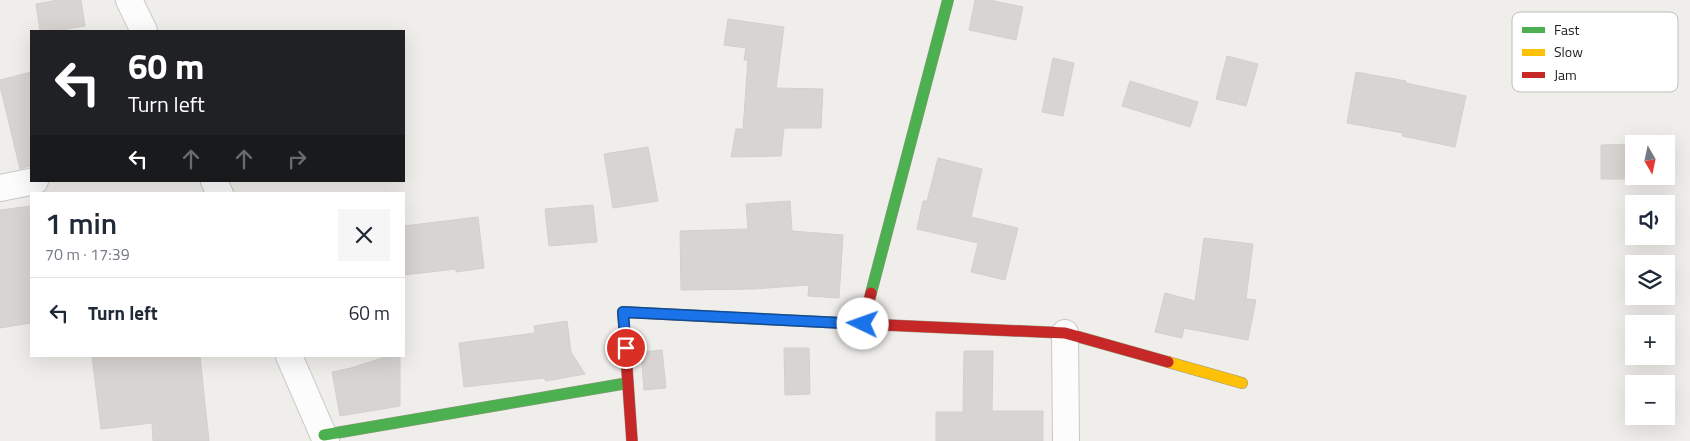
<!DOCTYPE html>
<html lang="en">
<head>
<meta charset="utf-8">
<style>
  :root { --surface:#fff; --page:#f6f6f7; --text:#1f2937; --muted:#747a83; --line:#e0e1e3 }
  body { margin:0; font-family:"Titillium Web",sans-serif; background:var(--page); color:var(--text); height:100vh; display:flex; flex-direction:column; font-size:19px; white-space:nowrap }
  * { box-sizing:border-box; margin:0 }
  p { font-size:16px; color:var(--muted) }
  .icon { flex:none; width:28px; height:28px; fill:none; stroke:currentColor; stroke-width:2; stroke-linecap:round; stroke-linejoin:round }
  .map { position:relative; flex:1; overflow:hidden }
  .details { position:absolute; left:30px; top:192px; width:375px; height:165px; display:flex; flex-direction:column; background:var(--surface); border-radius:0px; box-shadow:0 5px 20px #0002 }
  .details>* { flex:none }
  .hud { position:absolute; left:30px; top:30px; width:375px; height:152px; border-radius:0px; box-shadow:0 5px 20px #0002; background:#202124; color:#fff; overflow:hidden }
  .needle { width:32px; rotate:171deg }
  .controls { position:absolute; left:1625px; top:135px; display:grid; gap:10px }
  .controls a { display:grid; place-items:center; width:50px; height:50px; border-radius:0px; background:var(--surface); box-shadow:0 5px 20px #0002; font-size:25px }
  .pin { position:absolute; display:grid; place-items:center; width:42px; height:42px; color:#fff; margin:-21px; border:2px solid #fff; border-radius:50%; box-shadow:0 1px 5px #0007 }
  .me { position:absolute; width:55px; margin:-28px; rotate:273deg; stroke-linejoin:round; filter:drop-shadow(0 0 4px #0008) }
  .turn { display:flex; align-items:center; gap:18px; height:105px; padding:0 15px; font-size:22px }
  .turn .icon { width:65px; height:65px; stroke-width:2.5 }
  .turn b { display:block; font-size:35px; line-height:42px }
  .lanes { display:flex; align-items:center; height:48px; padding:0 15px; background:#0003; justify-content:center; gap:25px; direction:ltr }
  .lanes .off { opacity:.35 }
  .round { display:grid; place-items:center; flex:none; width:52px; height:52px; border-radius:0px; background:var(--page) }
  .overview { display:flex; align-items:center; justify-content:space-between; height:85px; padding:0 15px }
  h1 { font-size:30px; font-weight:600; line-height:38px }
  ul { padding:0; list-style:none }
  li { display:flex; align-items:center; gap:15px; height:70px; padding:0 15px; border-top:1px solid var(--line) }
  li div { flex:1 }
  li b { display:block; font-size:19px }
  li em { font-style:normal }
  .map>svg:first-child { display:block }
</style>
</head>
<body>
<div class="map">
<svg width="1690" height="441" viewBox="0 0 1690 441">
  <rect width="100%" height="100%" fill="#f0eeeb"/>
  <g fill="#d7d4d2" stroke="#d3d0cc">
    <path d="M58,0H81L85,26L55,31H40L36,4Z"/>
    <path d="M975,0H989L1023,7L1016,40L969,30Z"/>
    <path d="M728,19L784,27L776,88L823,89L821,128H784L781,156L731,157L736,129H743L748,60H744L746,48L724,45Z"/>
    <path d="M1227,56L1258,64L1246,106L1216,99Z"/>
    <path d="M1053,58L1074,63L1063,116L1042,112Z"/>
    <path d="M31,72V166L20,169L0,86V80Z"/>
    <path d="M1356,72L1406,81V83L1466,96L1455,147L1402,136L1403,133L1347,123Z"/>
    <path d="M1130,81L1198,102L1190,127L1122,106Z"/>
    <path d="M1634,144V179H1601V145Z"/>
    <path d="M648,147L658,201L613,208L604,154Z"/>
    <path d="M938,158L982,169L971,217L1018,228L1005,280L971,272L978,243L917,229L923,201H927Z"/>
    <path d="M790,201L792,231L843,235L839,298L808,296L809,285L754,289L681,290L680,231L748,229L746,204Z"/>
    <path d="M593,205L597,242L549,246L545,209Z"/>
    <path d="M31,206V323L0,328V210Z"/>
    <path d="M478,217L484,268L456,272V269L404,275V226Z"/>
    <path d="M1204,238L1253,244L1246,299L1256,300L1248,340L1184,328L1182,338L1155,332L1165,293L1195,301Z"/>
    <path d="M567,321L571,352L585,374L546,381L544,378L464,387L459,343L535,333L534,326Z"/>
    <path d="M784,348H809L810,394L785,395Z"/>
    <path d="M662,350L666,388L644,390L641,352Z"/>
    <path d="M964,351H993L992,411H1043V441H936V412H963Z"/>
    <path d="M92,356H200L209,441H153L152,423L101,429Z"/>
    <path d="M388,356H400V406L340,416L332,372L351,368Z"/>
  </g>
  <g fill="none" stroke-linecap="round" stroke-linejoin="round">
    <defs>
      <g id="street">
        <path d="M129,0L144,31"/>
        <path d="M214,181L220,194"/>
        <path d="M0,188L35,181"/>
        <path d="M1065,333L1066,441"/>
        <path d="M289,356L326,441"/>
      </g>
      <g id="fast">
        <path d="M871,293L948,0"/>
        <path d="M740,318L863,324"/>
        <path d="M324,435L628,383"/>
      </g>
      <path id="slow" d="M1168,362L1242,383"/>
      <g id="jam">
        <path d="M871,293L863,324L1065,333L1168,362"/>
        <path d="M632,441L623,312L740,318"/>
      </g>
    </defs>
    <use href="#street" stroke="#c9c8c7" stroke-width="28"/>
    <use href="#fast" stroke="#999a82" stroke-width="12"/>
    <use href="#slow" stroke="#999a82" stroke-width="12"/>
    <use href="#jam" stroke="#999a82" stroke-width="12"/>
    <use href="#street" stroke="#fdfcfc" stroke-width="26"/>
    <use href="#fast" stroke="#4caf50" stroke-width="11"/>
    <use href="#slow" stroke="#ffc107" stroke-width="11"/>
    <use href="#jam" stroke="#c62828" stroke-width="11"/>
  </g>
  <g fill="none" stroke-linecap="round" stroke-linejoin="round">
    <defs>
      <path id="route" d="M626,348L623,312L863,324"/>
    </defs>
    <use href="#route" stroke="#114b97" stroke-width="12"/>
    <use href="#route" stroke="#1a73e8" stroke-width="9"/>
  </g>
  <rect x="1512" y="12" width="166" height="80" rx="8" fill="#fff" stroke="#bdbdbd" stroke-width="1"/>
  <rect x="1522" y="27" width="23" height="6" fill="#4caf50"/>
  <rect x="1522" y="49" width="23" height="7" fill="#ffc107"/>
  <rect x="1522" y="72" width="23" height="6" fill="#c62828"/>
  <g font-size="14" fill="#222">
    <text x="1554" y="35">Fast</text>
    <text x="1554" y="57">Slow</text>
    <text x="1554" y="80">Jam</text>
  </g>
</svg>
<div class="controls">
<a><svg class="needle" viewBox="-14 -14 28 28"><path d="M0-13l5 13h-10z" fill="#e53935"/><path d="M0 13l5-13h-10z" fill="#747a83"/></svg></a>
<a><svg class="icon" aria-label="sound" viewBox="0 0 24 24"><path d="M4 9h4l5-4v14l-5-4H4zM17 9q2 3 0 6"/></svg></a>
<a><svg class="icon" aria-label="layers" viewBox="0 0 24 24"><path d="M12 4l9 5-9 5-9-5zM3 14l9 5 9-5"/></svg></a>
<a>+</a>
<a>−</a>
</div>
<div class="pin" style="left:626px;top:348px;background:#d93025"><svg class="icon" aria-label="arrive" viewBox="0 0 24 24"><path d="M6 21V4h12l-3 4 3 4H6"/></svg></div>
<svg class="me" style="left:863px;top:324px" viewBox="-20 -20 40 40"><circle r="19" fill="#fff"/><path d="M0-13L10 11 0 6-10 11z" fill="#1a73e8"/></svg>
<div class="hud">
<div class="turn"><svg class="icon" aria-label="left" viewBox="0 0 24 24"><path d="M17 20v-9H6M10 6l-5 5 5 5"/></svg><div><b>60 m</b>Turn left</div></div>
<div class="lanes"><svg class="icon" aria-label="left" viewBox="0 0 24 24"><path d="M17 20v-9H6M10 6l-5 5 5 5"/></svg><svg class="icon off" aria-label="ahead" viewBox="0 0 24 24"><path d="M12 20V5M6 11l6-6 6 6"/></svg><svg class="icon off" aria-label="ahead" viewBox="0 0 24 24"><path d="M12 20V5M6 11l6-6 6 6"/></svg><svg class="icon off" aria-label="right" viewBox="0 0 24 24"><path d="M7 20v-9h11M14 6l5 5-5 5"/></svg></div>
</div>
<section class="details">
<div class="overview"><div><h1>1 min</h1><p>70 m · 17:39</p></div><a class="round"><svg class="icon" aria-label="close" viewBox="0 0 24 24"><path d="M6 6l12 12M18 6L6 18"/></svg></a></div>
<ul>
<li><svg class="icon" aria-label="left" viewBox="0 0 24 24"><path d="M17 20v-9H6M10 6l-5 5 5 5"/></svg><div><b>Turn left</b></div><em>60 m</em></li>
</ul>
</section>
</div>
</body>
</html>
